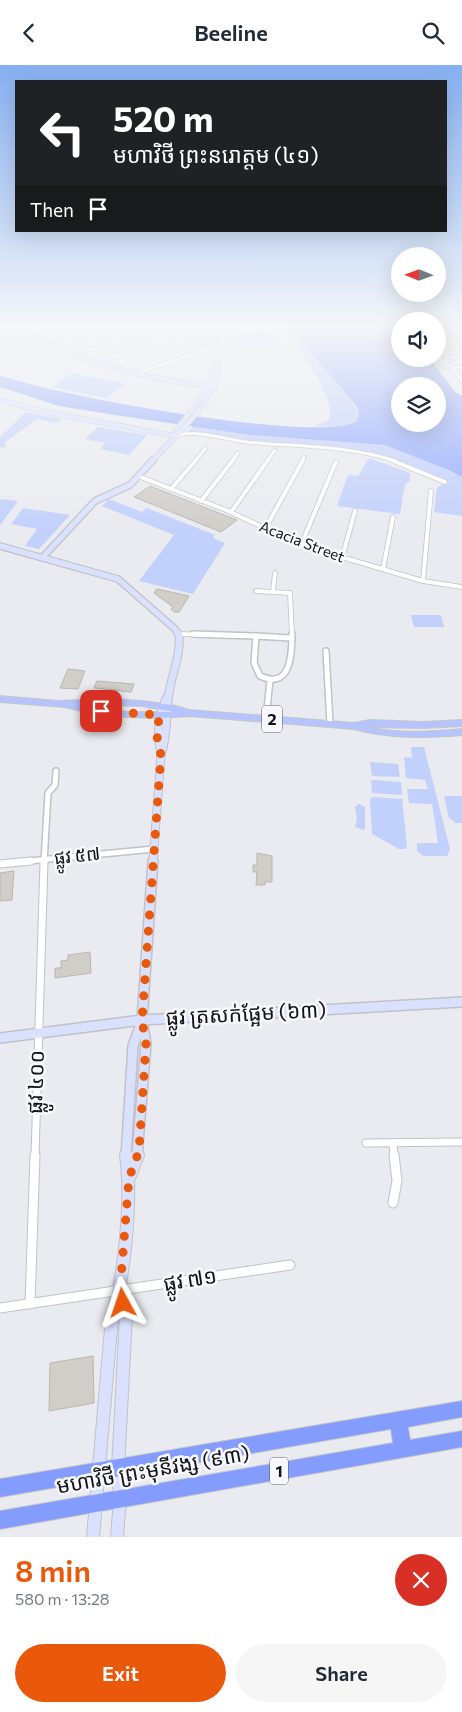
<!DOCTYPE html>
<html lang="en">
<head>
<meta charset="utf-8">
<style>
  :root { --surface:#fff; --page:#f6f6f7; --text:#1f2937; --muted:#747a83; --accent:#ea580c }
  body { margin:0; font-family:Commissioner,"Noto Sans Khmer",sans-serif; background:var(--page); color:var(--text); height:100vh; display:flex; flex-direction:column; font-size:19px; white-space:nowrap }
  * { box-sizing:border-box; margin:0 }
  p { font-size:16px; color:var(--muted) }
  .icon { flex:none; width:28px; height:28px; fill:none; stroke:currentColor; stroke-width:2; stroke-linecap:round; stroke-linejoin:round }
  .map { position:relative; height:1472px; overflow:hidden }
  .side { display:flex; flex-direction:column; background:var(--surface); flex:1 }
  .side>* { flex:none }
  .guide { position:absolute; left:15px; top:15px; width:432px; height:152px; border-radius:0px; box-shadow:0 5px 20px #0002; background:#202124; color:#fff; overflow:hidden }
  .needle { width:32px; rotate:271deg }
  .buttons { position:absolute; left:391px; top:182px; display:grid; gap:10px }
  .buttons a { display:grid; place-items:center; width:55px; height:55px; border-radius:50%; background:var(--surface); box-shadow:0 5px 20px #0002; font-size:25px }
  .pin { position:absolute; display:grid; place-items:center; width:42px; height:42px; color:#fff; margin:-21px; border-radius:10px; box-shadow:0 2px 8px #0006 }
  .me { position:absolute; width:55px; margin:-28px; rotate:355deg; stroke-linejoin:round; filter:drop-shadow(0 0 4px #0008) }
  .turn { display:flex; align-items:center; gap:18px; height:105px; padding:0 15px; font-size:22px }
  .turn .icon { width:65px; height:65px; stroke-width:2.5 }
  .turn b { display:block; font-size:35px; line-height:42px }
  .then { display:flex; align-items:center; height:48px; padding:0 15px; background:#0003; gap:10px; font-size:19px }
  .round { display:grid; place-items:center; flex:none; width:52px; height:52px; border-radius:26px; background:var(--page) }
  .headline { display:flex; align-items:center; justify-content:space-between; height:85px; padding:0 15px }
  h1 { font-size:30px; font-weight:600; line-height:38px; color:var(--accent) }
  .cta { display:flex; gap:10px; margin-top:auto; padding:10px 15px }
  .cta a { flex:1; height:58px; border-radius:30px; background:var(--accent); color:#fff; font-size:20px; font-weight:600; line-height:58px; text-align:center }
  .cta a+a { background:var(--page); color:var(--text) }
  header { display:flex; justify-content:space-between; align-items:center; height:65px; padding:0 15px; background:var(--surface); font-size:22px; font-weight:600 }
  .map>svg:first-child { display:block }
</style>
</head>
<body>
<header><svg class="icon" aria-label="back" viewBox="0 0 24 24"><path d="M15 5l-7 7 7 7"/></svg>Beeline<svg class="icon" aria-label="search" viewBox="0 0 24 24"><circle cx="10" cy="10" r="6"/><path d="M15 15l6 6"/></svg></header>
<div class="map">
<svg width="462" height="1472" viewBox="0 0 462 1472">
  <rect width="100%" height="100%" fill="#e9ebf0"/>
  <g fill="#c2d0fc">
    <path d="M281,262L290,264L351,334L360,351L357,356L342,362L314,361L329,355C338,334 296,278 281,262Z"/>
    <path d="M265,266L275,278L231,281L227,272Z"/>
    <path d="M72,308L125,319L107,333L52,322Z"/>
    <path d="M26,347L61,354L57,358L37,354L4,378L6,379L4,381L7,383L0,382V372Z"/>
    <path d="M193,361L250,370L384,380L449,405L462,412V451L434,447L437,423L444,418L393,395L339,383L246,377L188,367Z"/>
    <path d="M98,362L147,370L129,390L100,384L105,378L85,374Z"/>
    <path d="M369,393L410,408V416L405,419L400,449L337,441L348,410L358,411Z"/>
    <path d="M0,434L18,436L0,460Z"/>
    <path d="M109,434L142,447L147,443L215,470L213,473L225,478L193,529L139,516L174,470L102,441Z"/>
    <path d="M23,443L70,450L39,484L25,481L37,464L11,459Z"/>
    <path d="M411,550H441L444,562H414Z"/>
    <path d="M411,682H424L450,784L447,791H423L417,786V778H438L432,739L409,738L407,724H428L425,715L406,713L404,692L412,693Z"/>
    <path d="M370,697L398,699L400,712L372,711Z"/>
    <path d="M374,715L401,717L402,730L372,728L371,716Z"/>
    <path d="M444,731H462V758H456L449,753Z"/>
    <path d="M373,732L402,734L407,781L405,784H399L372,769L370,734Z"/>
    <path d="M359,739L365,742V764L363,765L355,762L357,754L355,742Z"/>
  </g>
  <path fill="#93aafe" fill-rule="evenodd" d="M287,261H400V294H430L455,327L462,331V412L449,405L384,380L250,370L115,350L59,341L0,322V310C47,329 321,380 357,356C362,347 356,341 351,334ZM400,321H438V359H400Z"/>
  <g fill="#d1cdc9" stroke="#bbb6b2">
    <path d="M150,421L237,455L221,467L134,432Z"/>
    <path d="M157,524L189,531L179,547H174L171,544L173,542L154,528Z"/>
    <path d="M68,604L85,606L78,624L60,623Z"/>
    <path d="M97,616L134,619L131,627L94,623Z"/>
    <path d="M257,788L272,791V817H265V820H256L257,807H253V800H257Z"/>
    <path d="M14,806L12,835L0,836V808Z"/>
    <path d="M90,887L91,908L55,913V903H61V896L68,895V890Z"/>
    <path d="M93,1291L94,1338L49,1346L50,1298Z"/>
  </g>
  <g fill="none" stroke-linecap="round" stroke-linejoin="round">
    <defs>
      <g id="street-far4">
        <path d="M0,261H3"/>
        <path d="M134,261L188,291"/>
        <path d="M236,261L241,267"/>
        <path d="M268,261L284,279H278"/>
        <path d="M33,265L50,261"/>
        <path d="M49,272L92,261"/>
        <path d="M440,278L441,287"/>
        <path d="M65,279L134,261"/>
        <path d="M85,286L177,261"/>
        <path d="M441,287H438L439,293L453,303L462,316"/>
        <path d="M441,287L462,288"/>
        <path d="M104,294L199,266"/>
        <path d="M453,303L462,302"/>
        <path d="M138,308L201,286L217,284"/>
        <path d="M175,371C198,364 223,374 247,377C296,382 347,380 395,396"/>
        <path d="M195,396L206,383"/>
        <path d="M232,396L238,388"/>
        <path d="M267,396L275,385"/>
        <path d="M302,396L304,392"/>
      </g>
      <g id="street-far3">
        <path d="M391,395L445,417"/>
        <path d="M138,411L226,445L301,480L423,516L462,522"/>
        <path d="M171,424L196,395"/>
        <path d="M201,436L233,395"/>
        <path d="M231,447L268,395"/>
        <path d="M265,464L303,395"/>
        <path d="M301,480L336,397"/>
        <path d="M342,493L355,446"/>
        <path d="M383,504L393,452"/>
        <path d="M423,516L431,426"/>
        <path d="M256,526L290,528L292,571"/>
        <path d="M273,526L275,508"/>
        <path d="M179,569L241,571"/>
      </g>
      <g id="street-far2">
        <path d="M193,569L256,571L254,598L260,611C291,625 292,589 292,569"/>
        <path d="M256,571L291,573"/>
        <path d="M326,586L330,659"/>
        <path d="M266,654L270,615"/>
        <path d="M18,797L154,784"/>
        <path d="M44,797L48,728L55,720L56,706"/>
      </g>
      <g id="street-far1">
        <path d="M0,799L31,796"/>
        <path d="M366,1078L462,1077"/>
        <path d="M393,1078L394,1091"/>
        <path d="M35,1091L44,796"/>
      </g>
      <g id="street">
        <path d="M393,1138L397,1116L394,1090"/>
        <path d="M30,1239L35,1090"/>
        <path d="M0,1243L290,1200"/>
      </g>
      <g id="secondary-far4">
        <path d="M13,261C75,297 144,314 215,322"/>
        <path d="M0,335L50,348L175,371"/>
        <path d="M175,371L176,365L206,327L218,292"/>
        <path d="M152,396C188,356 241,320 207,261"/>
      </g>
      <g id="secondary-far3">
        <path d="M0,481L118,514L175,564L179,571"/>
        <path d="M43,492L95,436L130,420L153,395"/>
      </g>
      <g id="secondary-far2">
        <path d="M161,690C156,668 158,648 169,628"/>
        <path d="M153,797L161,690C168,669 166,649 169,628C172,608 181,590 179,569"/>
      </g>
      <g id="secondary-far1">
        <path d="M0,973L142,955L462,937"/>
        <path d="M126,1091L133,981L142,956"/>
        <path d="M137,1091L146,979L142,955L153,796"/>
      </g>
      <g id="secondary">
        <path d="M129,1113L138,1090"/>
        <path d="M93,1472L112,1252C125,1209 132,1134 126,1090"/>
        <path d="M117,1472L120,1434L118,1403L126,1251L121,1227"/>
      </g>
      <path id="primary" d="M0,631L58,636L111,634L142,636L172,640L189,645L354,658L370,655L423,657L462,655V661L423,663L366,662C398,669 430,667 462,664V670C425,673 390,674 354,664L189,651L160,653L127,652L94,649L65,642L0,637ZM111,640L142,641L175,647H127L82,641Z"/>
      <path id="highway" d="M462,1336V1352L408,1362L410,1375L462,1366V1382L0,1464V1446L393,1378L391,1364L0,1432V1414Z"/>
    </defs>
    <use href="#street-far4" stroke="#c1c2c7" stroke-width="4.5"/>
    <use href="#street-far3" stroke="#c1c2c7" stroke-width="5.5"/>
    <use href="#street-far2" stroke="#c1c2c7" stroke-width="8"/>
    <use href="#street-far1" stroke="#c1c2c7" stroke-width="9"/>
    <use href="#street" stroke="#c1c2c7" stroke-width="11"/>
    <use href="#secondary-far4" stroke="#c1c2c7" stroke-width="5.5"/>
    <use href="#secondary-far3" stroke="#c1c2c7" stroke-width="8"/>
    <use href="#secondary-far2" stroke="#c1c2c7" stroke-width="9"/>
    <use href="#secondary-far1" stroke="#c1c2c7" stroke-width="12"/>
    <use href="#secondary" stroke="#c1c2c7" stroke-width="14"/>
    <use href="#primary" stroke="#c7c7c7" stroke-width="2"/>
    <use href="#highway" stroke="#c7c7c7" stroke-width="2"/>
    <use href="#street-far4" stroke="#fff" stroke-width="3"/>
    <use href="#street-far3" stroke="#fff" stroke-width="4"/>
    <use href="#street-far2" stroke="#fff" stroke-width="5"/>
    <use href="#street-far1" stroke="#fff" stroke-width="7"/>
    <use href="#street" stroke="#fff" stroke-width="9"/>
    <use href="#secondary-far4" stroke="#dae1ff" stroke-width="4.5"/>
    <use href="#secondary-far3" stroke="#dae1ff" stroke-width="5.5"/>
    <use href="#secondary-far2" stroke="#dae1ff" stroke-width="7"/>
    <use href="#secondary-far1" stroke="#dae1ff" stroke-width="9"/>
    <use href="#secondary" stroke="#dae1ff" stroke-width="12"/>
    <use href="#primary" fill="#b5c4fe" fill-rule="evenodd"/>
    <use href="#highway" fill="#839cfe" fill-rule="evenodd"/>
  </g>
  <linearGradient id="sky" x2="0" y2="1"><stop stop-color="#86b0f1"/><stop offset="0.56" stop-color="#f5f6f8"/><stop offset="1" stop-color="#f5f6f8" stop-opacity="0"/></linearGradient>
  <rect width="462" height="467" fill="url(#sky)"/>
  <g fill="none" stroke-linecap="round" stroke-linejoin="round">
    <path stroke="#ea580c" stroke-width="9" stroke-dasharray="0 16.2" d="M101,646L159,650L157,676L161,690L142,955L146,979L139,1086L129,1113L120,1225L123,1238"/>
  </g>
  <g text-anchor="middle" stroke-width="5" stroke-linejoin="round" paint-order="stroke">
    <g font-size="15" fill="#141416" stroke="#f6f8fd">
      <text transform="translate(302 477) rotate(21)" y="5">Acacia Street</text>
    </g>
    <g fill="#f6f8fd" stroke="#58585b" stroke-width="1">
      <rect x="262" y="640.5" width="20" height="27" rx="4"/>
      <rect x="270" y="1392.5" width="18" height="27" rx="4"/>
    </g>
    <g font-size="16" font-weight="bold" fill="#141416">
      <text x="272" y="660">2</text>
      <text x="279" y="1412">1</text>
    </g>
    <g font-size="18" fill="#141416" stroke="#f6f8fd">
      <text transform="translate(77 791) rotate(-6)" y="6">ផ្លូវ ៥៧</text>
    </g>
    <g font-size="21" fill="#141416" stroke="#f6f8fd">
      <text transform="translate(246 949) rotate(-3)" y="7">ផ្លូវ ត្រសក់ផ្អែម (៦៣)</text>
      <text transform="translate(36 1017) rotate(-88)" y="7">ផ្លូវ ៤០០</text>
      <text transform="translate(190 1215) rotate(-9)" y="7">ផ្លូវ ៧១</text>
      <text transform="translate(153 1405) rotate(-10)" y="7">មហាវិថី ព្រះមុនីវង្ស (៩៣)</text>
    </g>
  </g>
</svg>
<div class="buttons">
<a><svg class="needle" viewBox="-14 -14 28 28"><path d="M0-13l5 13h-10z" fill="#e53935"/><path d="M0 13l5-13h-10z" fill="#747a83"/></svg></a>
<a><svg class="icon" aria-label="sound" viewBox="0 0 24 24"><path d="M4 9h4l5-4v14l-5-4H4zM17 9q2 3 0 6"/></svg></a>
<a><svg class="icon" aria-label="layers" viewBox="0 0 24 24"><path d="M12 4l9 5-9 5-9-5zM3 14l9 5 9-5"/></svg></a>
</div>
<div class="pin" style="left:101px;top:646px;background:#d93025"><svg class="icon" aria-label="arrive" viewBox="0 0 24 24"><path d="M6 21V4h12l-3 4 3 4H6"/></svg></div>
<svg class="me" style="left:123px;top:1238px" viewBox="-20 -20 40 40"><path d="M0-17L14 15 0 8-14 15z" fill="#ea580c" stroke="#fff" stroke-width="4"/></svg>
<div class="guide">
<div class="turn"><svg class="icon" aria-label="left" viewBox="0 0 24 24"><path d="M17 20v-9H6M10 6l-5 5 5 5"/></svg><div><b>520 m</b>មហាវិថី ព្រះនរោត្តម (៤១)</div></div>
<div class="then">Then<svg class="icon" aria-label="arrive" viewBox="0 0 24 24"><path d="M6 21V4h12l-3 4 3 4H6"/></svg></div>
</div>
</div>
<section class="side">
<div class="headline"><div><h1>8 min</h1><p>580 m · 13:28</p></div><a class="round" style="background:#d93025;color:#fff"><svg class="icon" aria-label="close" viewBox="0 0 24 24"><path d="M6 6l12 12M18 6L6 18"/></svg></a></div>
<div class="cta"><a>Exit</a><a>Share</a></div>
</section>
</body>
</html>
